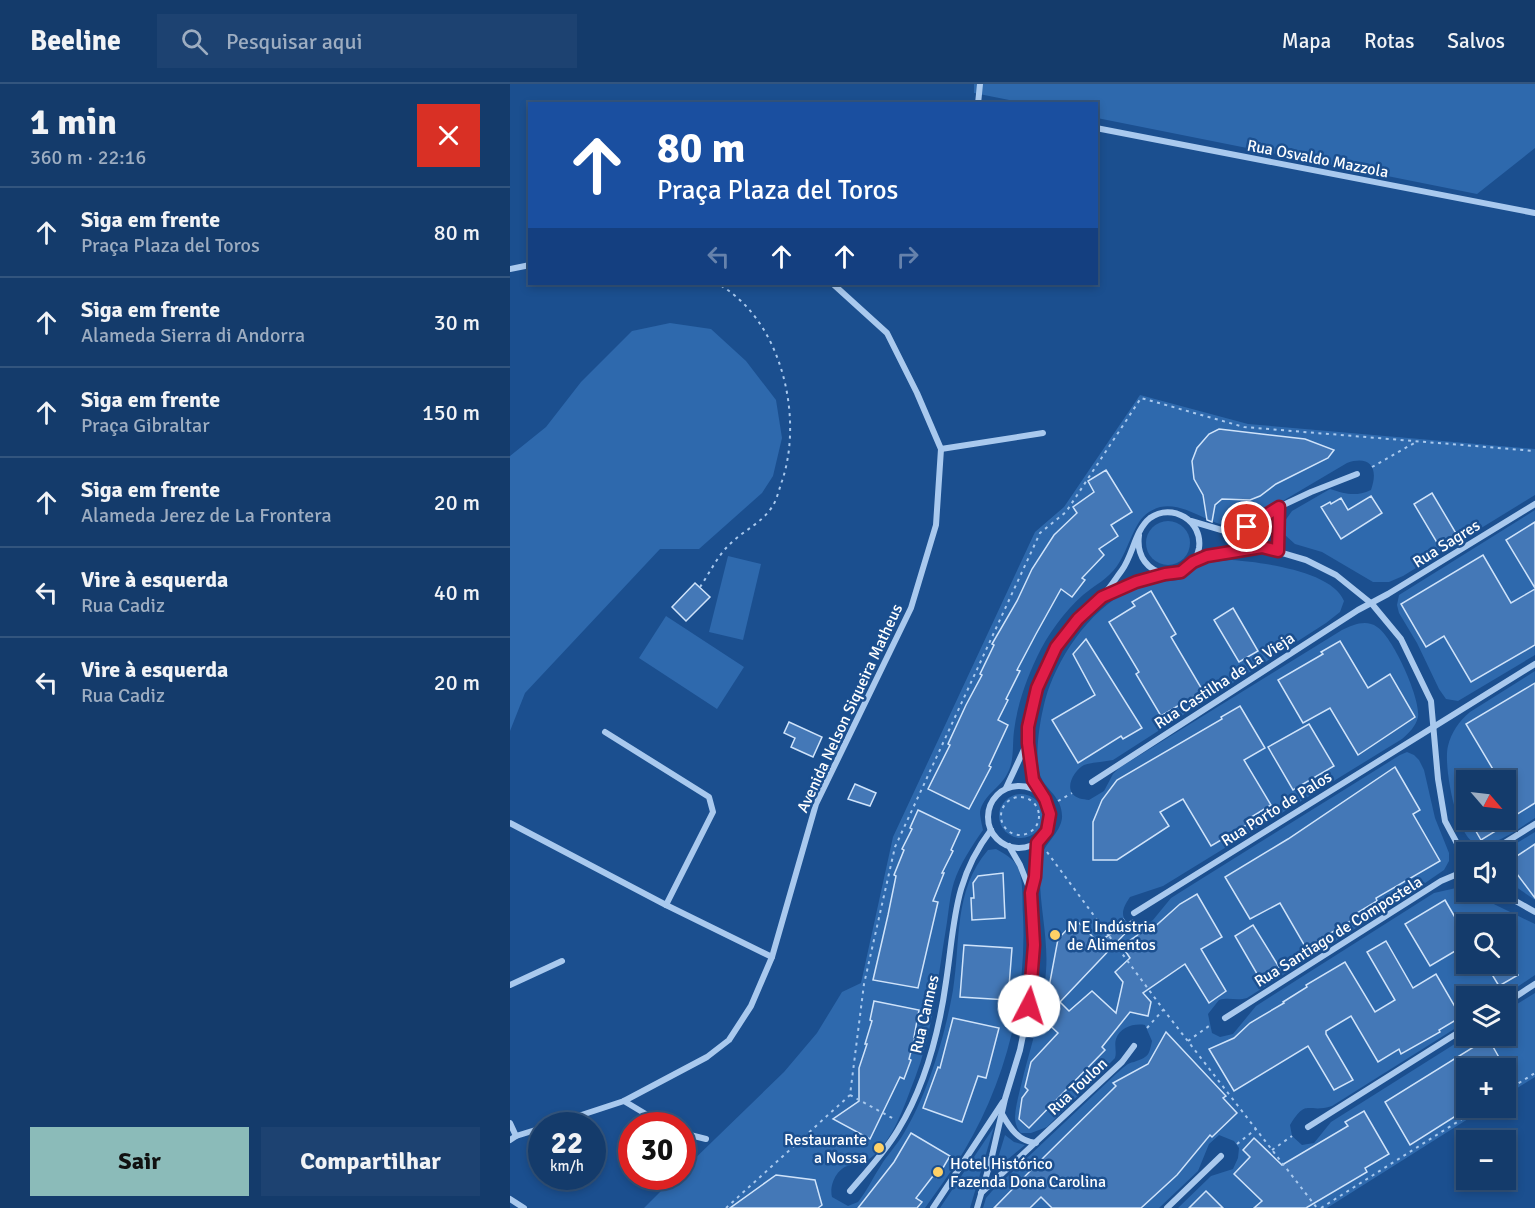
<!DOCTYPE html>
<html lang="pt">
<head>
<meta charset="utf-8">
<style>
  :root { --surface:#143b6b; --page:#1d4271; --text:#f1f3f6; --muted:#9dadc1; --line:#33557e; --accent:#8bbbb9 }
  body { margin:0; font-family:Signika,sans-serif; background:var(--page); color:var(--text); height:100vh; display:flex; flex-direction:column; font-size:22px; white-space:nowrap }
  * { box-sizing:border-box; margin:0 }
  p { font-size:20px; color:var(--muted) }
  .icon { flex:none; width:33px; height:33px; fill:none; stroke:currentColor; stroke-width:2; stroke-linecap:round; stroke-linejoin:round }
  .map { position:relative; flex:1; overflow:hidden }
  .drawer { display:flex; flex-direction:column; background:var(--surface); width:510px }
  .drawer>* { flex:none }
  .guide { position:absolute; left:18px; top:18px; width:570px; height:183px; border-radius:0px; box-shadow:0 3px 9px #0003,0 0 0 2px var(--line); background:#1a4fa0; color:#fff; overflow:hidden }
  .needle { width:39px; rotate:118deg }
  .controls { position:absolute; left:946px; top:686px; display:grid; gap:12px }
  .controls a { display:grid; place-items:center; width:60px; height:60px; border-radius:0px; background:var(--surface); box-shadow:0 3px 9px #0003,0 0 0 2px var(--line); font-size:30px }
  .speed { position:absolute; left:18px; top:1028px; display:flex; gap:12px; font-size:30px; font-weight:700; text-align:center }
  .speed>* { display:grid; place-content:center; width:78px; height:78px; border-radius:50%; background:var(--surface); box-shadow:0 3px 9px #0003,0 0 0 2px var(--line); line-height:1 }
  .speed small { font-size:15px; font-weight:400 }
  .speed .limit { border:9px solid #d22; background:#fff; color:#111 }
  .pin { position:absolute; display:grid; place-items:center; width:51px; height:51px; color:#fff; margin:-26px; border:3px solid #fff; border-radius:50%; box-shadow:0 2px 6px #0007 }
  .me { position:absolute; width:66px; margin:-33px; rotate:5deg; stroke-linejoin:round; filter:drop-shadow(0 0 4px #0008) }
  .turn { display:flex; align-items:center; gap:21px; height:126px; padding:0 30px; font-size:27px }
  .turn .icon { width:78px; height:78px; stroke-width:2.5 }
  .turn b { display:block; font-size:42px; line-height:51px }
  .lanes { display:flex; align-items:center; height:57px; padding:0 30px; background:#0003; justify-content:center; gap:30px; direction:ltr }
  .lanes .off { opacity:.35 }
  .round { display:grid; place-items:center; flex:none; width:63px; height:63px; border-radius:0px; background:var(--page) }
  .summary { display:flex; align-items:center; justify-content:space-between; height:102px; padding:0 30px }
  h1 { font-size:36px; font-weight:700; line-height:45px }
  .button { display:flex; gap:12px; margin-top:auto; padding:12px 30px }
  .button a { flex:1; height:69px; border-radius:0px; background:var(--accent); color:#111; font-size:24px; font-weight:700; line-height:69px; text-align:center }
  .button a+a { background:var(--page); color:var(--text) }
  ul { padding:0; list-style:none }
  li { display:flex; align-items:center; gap:18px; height:90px; padding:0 30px; border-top:2px solid var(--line) }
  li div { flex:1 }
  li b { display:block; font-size:22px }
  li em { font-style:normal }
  header { display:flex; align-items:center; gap:36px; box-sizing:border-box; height:84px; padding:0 30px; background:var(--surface); border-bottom:2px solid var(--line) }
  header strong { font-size:28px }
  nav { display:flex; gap:33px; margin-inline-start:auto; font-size:21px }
  .search { width:420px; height:54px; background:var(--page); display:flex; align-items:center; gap:15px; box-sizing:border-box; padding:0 21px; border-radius:0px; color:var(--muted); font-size:22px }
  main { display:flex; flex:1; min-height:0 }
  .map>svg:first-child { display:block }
</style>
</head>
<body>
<header>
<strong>Beeline</strong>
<div class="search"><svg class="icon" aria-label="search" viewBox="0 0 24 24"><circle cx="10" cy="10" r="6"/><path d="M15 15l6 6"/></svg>Pesquisar aqui</div>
<nav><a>Mapa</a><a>Rotas</a><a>Salvos</a></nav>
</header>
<main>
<section class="drawer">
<div class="summary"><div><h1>1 min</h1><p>360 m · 22:16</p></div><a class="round" style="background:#d93025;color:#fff"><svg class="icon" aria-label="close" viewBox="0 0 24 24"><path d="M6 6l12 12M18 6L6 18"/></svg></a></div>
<ul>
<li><svg class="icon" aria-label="ahead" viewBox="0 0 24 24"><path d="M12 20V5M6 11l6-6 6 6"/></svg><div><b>Siga em frente</b><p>Praça Plaza del Toros</p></div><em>80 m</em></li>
<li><svg class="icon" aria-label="ahead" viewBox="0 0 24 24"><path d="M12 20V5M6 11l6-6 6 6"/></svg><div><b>Siga em frente</b><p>Alameda Sierra di Andorra</p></div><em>30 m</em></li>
<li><svg class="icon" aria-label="ahead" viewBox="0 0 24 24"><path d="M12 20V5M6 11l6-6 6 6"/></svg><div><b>Siga em frente</b><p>Praça Gibraltar</p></div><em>150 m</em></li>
<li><svg class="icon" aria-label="ahead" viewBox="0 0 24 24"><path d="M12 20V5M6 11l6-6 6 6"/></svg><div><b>Siga em frente</b><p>Alameda Jerez de La Frontera</p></div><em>20 m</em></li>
<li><svg class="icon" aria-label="left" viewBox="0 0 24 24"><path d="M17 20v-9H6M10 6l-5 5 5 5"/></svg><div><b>Vire à esquerda</b><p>Rua Cadiz</p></div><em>40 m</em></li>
<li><svg class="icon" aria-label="left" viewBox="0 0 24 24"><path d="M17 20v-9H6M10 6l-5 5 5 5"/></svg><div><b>Vire à esquerda</b><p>Rua Cadiz</p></div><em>20 m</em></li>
</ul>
<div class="button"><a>Sair</a><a>Compartilhar</a></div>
</section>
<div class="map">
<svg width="1025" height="1124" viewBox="0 0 1025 1124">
  <rect width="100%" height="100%" fill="#1b4f8f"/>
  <g fill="#2e69ad" fill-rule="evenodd">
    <path d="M464,0H1025V64L967,110L587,34L586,20L515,19L464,9Z"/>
    <path d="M160,239L201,245L236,277L266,316L272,354L263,392L252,409L189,465H150L15,609L0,647V372L36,343L71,298L122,247Z"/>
    <path d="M630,311L738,340L1025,365V411L893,492L879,498H863L812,468L785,460L775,451L772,441L782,427L820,405C836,410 845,413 861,406C869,384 860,371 837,379L739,437C732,439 724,443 717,442C692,437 665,411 639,428C624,437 619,465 607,482C598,495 585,501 573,511C555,527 537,551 527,573C516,596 507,622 504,647C502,662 505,678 496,692C489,704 473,712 470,728C470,733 472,741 473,746C462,762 450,780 444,798C440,811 439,825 437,838C428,891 424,944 405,994C394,1022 383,1059 358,1076C351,1081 347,1080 341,1081C327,1083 319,1101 322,1113L338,1122L348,1118C357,1107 362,1095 370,1083C377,1071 387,1061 394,1049C418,1009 435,952 443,906C451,857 443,807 478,766L486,765C493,769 503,774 507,782C514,795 512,817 513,832C517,913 496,997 454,1067C442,1087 428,1105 415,1124H134L166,1092H172L173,1086L274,988L307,949L332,908L351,899L383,753L525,448L554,423Z"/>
    <path d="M1025,426V571L948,617L936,615L929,605L907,559L889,529L887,521L889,511Z"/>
    <circle cx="658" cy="459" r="22"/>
    <path d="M218,472L251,480L233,556L199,548Z"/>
    <path d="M722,476C750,478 823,487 834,517L830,528L816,539L603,676C594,678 582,678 574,681C566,685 556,700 562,709C566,715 573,715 579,716L594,707L603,690L609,684L832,546C843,541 856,535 867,543C883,553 911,615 908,633C906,642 899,649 892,655L653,802L620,813C608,830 611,840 632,843L643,836L661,814L680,802L890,671L897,668L904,671L909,676L914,686L925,734L939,769V777L934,786L902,808L737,914C727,917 719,913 709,916L698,930L702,949L710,953L723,950L746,922L924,809L946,804L953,805L1025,840V891L994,912H957V937L822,1022C797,1030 797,1013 780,1041L782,1052L792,1061L804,1059L821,1038L959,951H996V927L1025,909V993L996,1011V984H957V1023H977L817,1124H668L701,1092L723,1085L728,1074L729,1064L724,1057L709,1051L699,1060L688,1087L649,1124H473L476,1114L482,1107L607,989C612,985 617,979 624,978C638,973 639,972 642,957L635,941C624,939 610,943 606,955C604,961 607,967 605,974L537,1043L521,1049H511C507,1045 505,1039 505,1033C506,1018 511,1003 514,989C523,955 534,921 536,887C539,849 526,811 531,774C534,759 550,750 552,734C553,713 536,707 530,691C523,670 532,621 540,601C556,560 591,512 637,500C647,497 658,498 668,496C678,494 682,486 691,481C699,477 712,477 722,476ZM957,840H996V879H957Z"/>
    <path d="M156,532L234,583L207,625L129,574Z"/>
    <path d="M1025,587V734C1011,743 984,764 967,760C946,755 933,680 938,662C941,649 949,637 960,628ZM957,696H996V735H957Z"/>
    <circle cx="511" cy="732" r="22"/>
    <path d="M1025,748V816L996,796V768H992Z"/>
    <path d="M484,1043L460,1124H430Z"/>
    <path d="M495,1051L504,1058L515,1061L484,1087Z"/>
  </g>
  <g fill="#4478b7" stroke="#cfe3fa" stroke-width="1.5">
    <path d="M709,345L795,355L824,366L818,374L766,400L750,412L740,416L712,415L705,421L702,438L697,436L693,411L684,395L682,377L687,364L699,350Z"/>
    <path d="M596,386L622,428L601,441L608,452L589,465L594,471L572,494L575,496L562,513L551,505L526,550L507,586L510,587L496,615L498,616L488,636L498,641L479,682L481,683L459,725L418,705L440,661L438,660L456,621L472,591L470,590L484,561L482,560L507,517L522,485L544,451L567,429L563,423L584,408L578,397Z"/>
    <path d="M922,409L947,451L929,462L904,420Z"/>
    <path d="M861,412L872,429L831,455L811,423L820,418L821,420L831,414L838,426Z"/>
    <path d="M1025,438V504L996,456Z"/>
    <path d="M973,471L1001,519L1025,505V561L961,598L934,552L916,563L891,520Z"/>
    <path d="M185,499L200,513L176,537L162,523Z"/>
    <path d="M641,507L666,550L661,553L693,607L651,632L626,590L629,588L599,538L625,522L622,518Z"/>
    <path d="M723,524L748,567L729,578L704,536Z"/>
    <path d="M576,555L632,644L613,655L611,652L568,679L542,636L585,611L563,570Z"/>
    <path d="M830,557L858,604L880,590L905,633L848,671L820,624L793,639L768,596L813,570L811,568Z"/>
    <path d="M1025,599V719L988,742L989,745L971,756L959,735H996V696H969L984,687L956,640Z"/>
    <path d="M730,622L755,664L734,676L761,721L738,735L740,739L701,762L673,715L650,728L659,742L607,776H583V738L592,716L607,696L712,635L711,633Z"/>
    <path d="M279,638L312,653L303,673L281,663L285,654L274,649Z"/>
    <path d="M799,640L824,682L783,706L758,663Z"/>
    <path d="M885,683L910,726L903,730L930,777L866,814L867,817L847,829L849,832L796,864L770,819L740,835L715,793L778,755Z"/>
    <path d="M345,700L366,709L360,722L338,715Z"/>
    <path d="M408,726L450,746L441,766L443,767L432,789H434L423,817L428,818L408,904L363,896L378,831L386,792L384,791L394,766L392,765L402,745L400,744Z"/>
    <path d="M1025,760V814L998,778Z"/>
    <path d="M493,789L495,834L462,836L461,814H464L463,799L468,792Z"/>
    <path d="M687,810L712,853L691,865L716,907L699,919L675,880L633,909L641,918L638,932L620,928L592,963L595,966L519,1044L509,1035L512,1014L518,1006L515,1003L521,978L548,949L533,935L548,855L566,836L588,858L623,836L625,839L550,918L559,927L582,907L606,929L613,898L605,888L620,874L612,862L639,843L641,846L670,820Z"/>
    <path d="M935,816L957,854V860L920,882L895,840Z"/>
    <path d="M743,841L769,883L750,895L725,852Z"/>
    <path d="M876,857L903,904L926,890L951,933L929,946L930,948L891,970L889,965L868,978L841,932L816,947V950L843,996L824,1006L798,962L724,1007L699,965L724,954L740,939L774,919L773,918L797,903L796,901L835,878L865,928L885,916L857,868Z"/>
    <path d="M454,861L502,864L498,916L450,913Z"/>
    <path d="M975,879H1000L1008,891L989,902Z"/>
    <path d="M364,917L409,926L404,953H405L399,975L401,976L394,995L390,993L360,1055L323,1035L349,1017V984L357,960H355L362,937L360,936Z"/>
    <path d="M443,934L489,944L476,994L468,992L452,1038L413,1024L428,983L430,984Z"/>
    <path d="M656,948L716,1012L713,1014L727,1029L702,1053L700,1051L667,1091L631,1124H542L531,1113L520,1124H484L529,1078L606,1002L603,999L638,980Z"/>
    <path d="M978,954L995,984H957V1023H960L900,1061L875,1018Z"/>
    <path d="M854,1027L879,1070L855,1084L857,1088L796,1124H744L752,1117L724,1090L740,1073L733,1066L744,1054L772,1081L838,1042L835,1038Z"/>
    <path d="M401,1049L440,1072L427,1094L423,1092L406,1114L412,1118L407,1124H348L384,1078Z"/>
    <path d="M266,1091L305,1096L312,1121L308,1124H220Z"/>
    <path d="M696,1107L713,1124H679Z"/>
  </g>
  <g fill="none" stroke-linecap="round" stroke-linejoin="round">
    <g stroke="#a9c9ee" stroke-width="2" stroke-dasharray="3 4.5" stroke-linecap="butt">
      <path d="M862,383L906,358"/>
      <path d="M190,503C199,490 207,473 218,462C232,447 251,440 262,423C267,416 269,405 272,397C294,332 271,235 208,200"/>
      <circle cx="510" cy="732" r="19"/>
      <path d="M548,717L562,709"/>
      <path d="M537,768L653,925L807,1124"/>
      <path d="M597,851L614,835"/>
      <path d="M637,944L653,926"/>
      <path d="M678,957L699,942"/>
      <path d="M996,1007L1025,989"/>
      <path d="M340,1011L384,1035"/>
      <path d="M727,1060L746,1045"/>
      <path d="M762,1066L782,1052"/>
      <path d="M216,1124L340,1011L354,900L385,763L530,449L556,428L631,314L734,343L1025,367"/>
      <path d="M811,1124L971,1023"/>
    </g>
    <g stroke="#a9c9ee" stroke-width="6">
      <path d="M468,20L470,0"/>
      <path d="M586,44L1025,129"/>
      <path d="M0,185L20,181"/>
      <path d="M431,365L533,349"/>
      <path d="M681,437L725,450L752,463L796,476L826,491L862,520L891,555L921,617L928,695L935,737L957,778"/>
      <path d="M725,450L769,423L801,408L847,390"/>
      <path d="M768,467L769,423"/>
      <path d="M683,478L697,472L751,463"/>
      <path d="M593,512L626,498L653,490"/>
      <path d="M95,648L199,713L203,728L156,821"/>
      <path d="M582,698L848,526L878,510L1025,420"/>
      <circle cx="509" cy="733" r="31"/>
      <path d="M496,704L517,659"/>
      <path d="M530,709C504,659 525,584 560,543C570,531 583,523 593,511C600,504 606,494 612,486C623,471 625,446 640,434C662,418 693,437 689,464C682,504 623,496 629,451"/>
      <path d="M0,739L156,821L262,873"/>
      <path d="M980,768L1025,740"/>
      <path d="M988,807L1025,828"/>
      <path d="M521,809L525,793L527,759"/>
      <path d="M624,829L1025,580"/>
      <path d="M0,901L52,877"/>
      <path d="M996,919L1025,900"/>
      <path d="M715,934L931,797L957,786"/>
      <path d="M114,1017L154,1041"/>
      <path d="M492,1030C500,1044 508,1057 526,1059"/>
      <path d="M0,1039L6,1052"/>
      <path d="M41,1041L114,1017L197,973L219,956L241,922L262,873L306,720L401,524L426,441L431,365L407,309L377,249L323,200"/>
      <path d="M798,1043L957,943"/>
      <path d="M172,1049L196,1055"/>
      <path d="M0,1056L6,1052L32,1044"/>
      <path d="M340,1107C357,1087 375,1068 388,1046C415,1002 429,948 436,898C445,839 443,796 481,746"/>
      <path d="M471,1109L612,978L624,962"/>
      <path d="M0,1115L14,1124"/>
      <path d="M423,1124L493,1018"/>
      <path d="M467,1124L482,1072L495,1015L510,966L519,922L524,861L521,809L510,781L499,762"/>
      <path d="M657,1124L711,1072"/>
    </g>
  </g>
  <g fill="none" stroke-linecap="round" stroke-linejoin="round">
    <defs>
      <path id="route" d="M519,922L524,861L521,809L525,793L527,759L537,747L540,730L535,715L523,696L518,659V643L527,604L546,563L568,535L592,513L626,498L655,490L671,488L683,478L697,472L752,463L768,467L769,423L737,443"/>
    </defs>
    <use href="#route" stroke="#92132f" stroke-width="15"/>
    <use href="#route" stroke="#e11d48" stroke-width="10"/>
  </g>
  <g fill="#ffd166" stroke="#1b4f8f" stroke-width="2">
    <circle cx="545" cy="851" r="6"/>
    <circle cx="369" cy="1064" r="6"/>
    <circle cx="428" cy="1088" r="6"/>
  </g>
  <g text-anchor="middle" stroke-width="5" stroke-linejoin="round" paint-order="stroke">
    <g font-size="16" fill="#fff" stroke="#1b4f8f">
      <text transform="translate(808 74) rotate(11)" y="6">Rua Osvaldo Mazzola</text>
      <text transform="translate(936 459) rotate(-32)" y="6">Rua Sagres</text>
      <text transform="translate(714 596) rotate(-33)" y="6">Rua Castilha de La Vieja</text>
      <text transform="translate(339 624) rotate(-65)" y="6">Avenida Nelson Siqueira Matheus</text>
      <text transform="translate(766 724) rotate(-32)" y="6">Rua Porto de Palos</text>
      <text transform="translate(828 847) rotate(-32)" y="6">Rua Santiago de Compostela</text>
      <text transform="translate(414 930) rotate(-77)" y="6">Rua Cannes</text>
      <text transform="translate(567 1002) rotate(-43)" y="6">Rua Toulon</text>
    </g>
    <g font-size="16" fill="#fff" stroke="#1b4f8f" text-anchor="start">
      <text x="557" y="848">N E Indústria<tspan x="557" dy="18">de Alimentos</tspan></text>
      <text x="357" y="1061" text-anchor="end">Restaurante<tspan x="357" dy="18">a Nossa</tspan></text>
      <text x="440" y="1085">Hotel Histórico<tspan x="440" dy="18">Fazenda Dona Carolina</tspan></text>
    </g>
  </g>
</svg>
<div class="controls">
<a><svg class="needle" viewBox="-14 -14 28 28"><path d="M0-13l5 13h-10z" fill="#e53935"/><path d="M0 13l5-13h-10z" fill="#9dadc1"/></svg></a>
<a><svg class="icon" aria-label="sound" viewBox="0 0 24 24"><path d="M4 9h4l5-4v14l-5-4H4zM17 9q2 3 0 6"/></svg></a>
<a><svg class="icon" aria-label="search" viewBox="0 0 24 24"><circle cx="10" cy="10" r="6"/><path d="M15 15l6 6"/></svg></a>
<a><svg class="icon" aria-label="layers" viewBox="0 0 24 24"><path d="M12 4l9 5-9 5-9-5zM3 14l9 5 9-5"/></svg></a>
<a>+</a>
<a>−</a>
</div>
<div class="speed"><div>22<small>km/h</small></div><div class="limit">30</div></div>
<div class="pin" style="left:737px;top:443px;background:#d93025"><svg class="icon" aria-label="arrive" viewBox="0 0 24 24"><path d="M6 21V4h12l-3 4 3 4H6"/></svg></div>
<svg class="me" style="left:519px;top:922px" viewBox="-20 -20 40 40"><circle r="19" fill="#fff"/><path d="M0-13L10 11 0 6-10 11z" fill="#e11d48"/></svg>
<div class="guide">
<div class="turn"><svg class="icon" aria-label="ahead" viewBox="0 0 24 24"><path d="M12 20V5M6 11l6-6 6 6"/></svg><div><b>80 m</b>Praça Plaza del Toros</div></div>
<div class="lanes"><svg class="icon off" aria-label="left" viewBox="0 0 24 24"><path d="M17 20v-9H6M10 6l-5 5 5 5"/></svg><svg class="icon" aria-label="ahead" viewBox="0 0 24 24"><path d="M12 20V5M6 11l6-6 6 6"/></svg><svg class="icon" aria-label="ahead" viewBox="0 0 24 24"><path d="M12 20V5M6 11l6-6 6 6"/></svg><svg class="icon off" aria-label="right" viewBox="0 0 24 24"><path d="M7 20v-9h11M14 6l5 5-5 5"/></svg></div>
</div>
</div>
</main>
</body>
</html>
